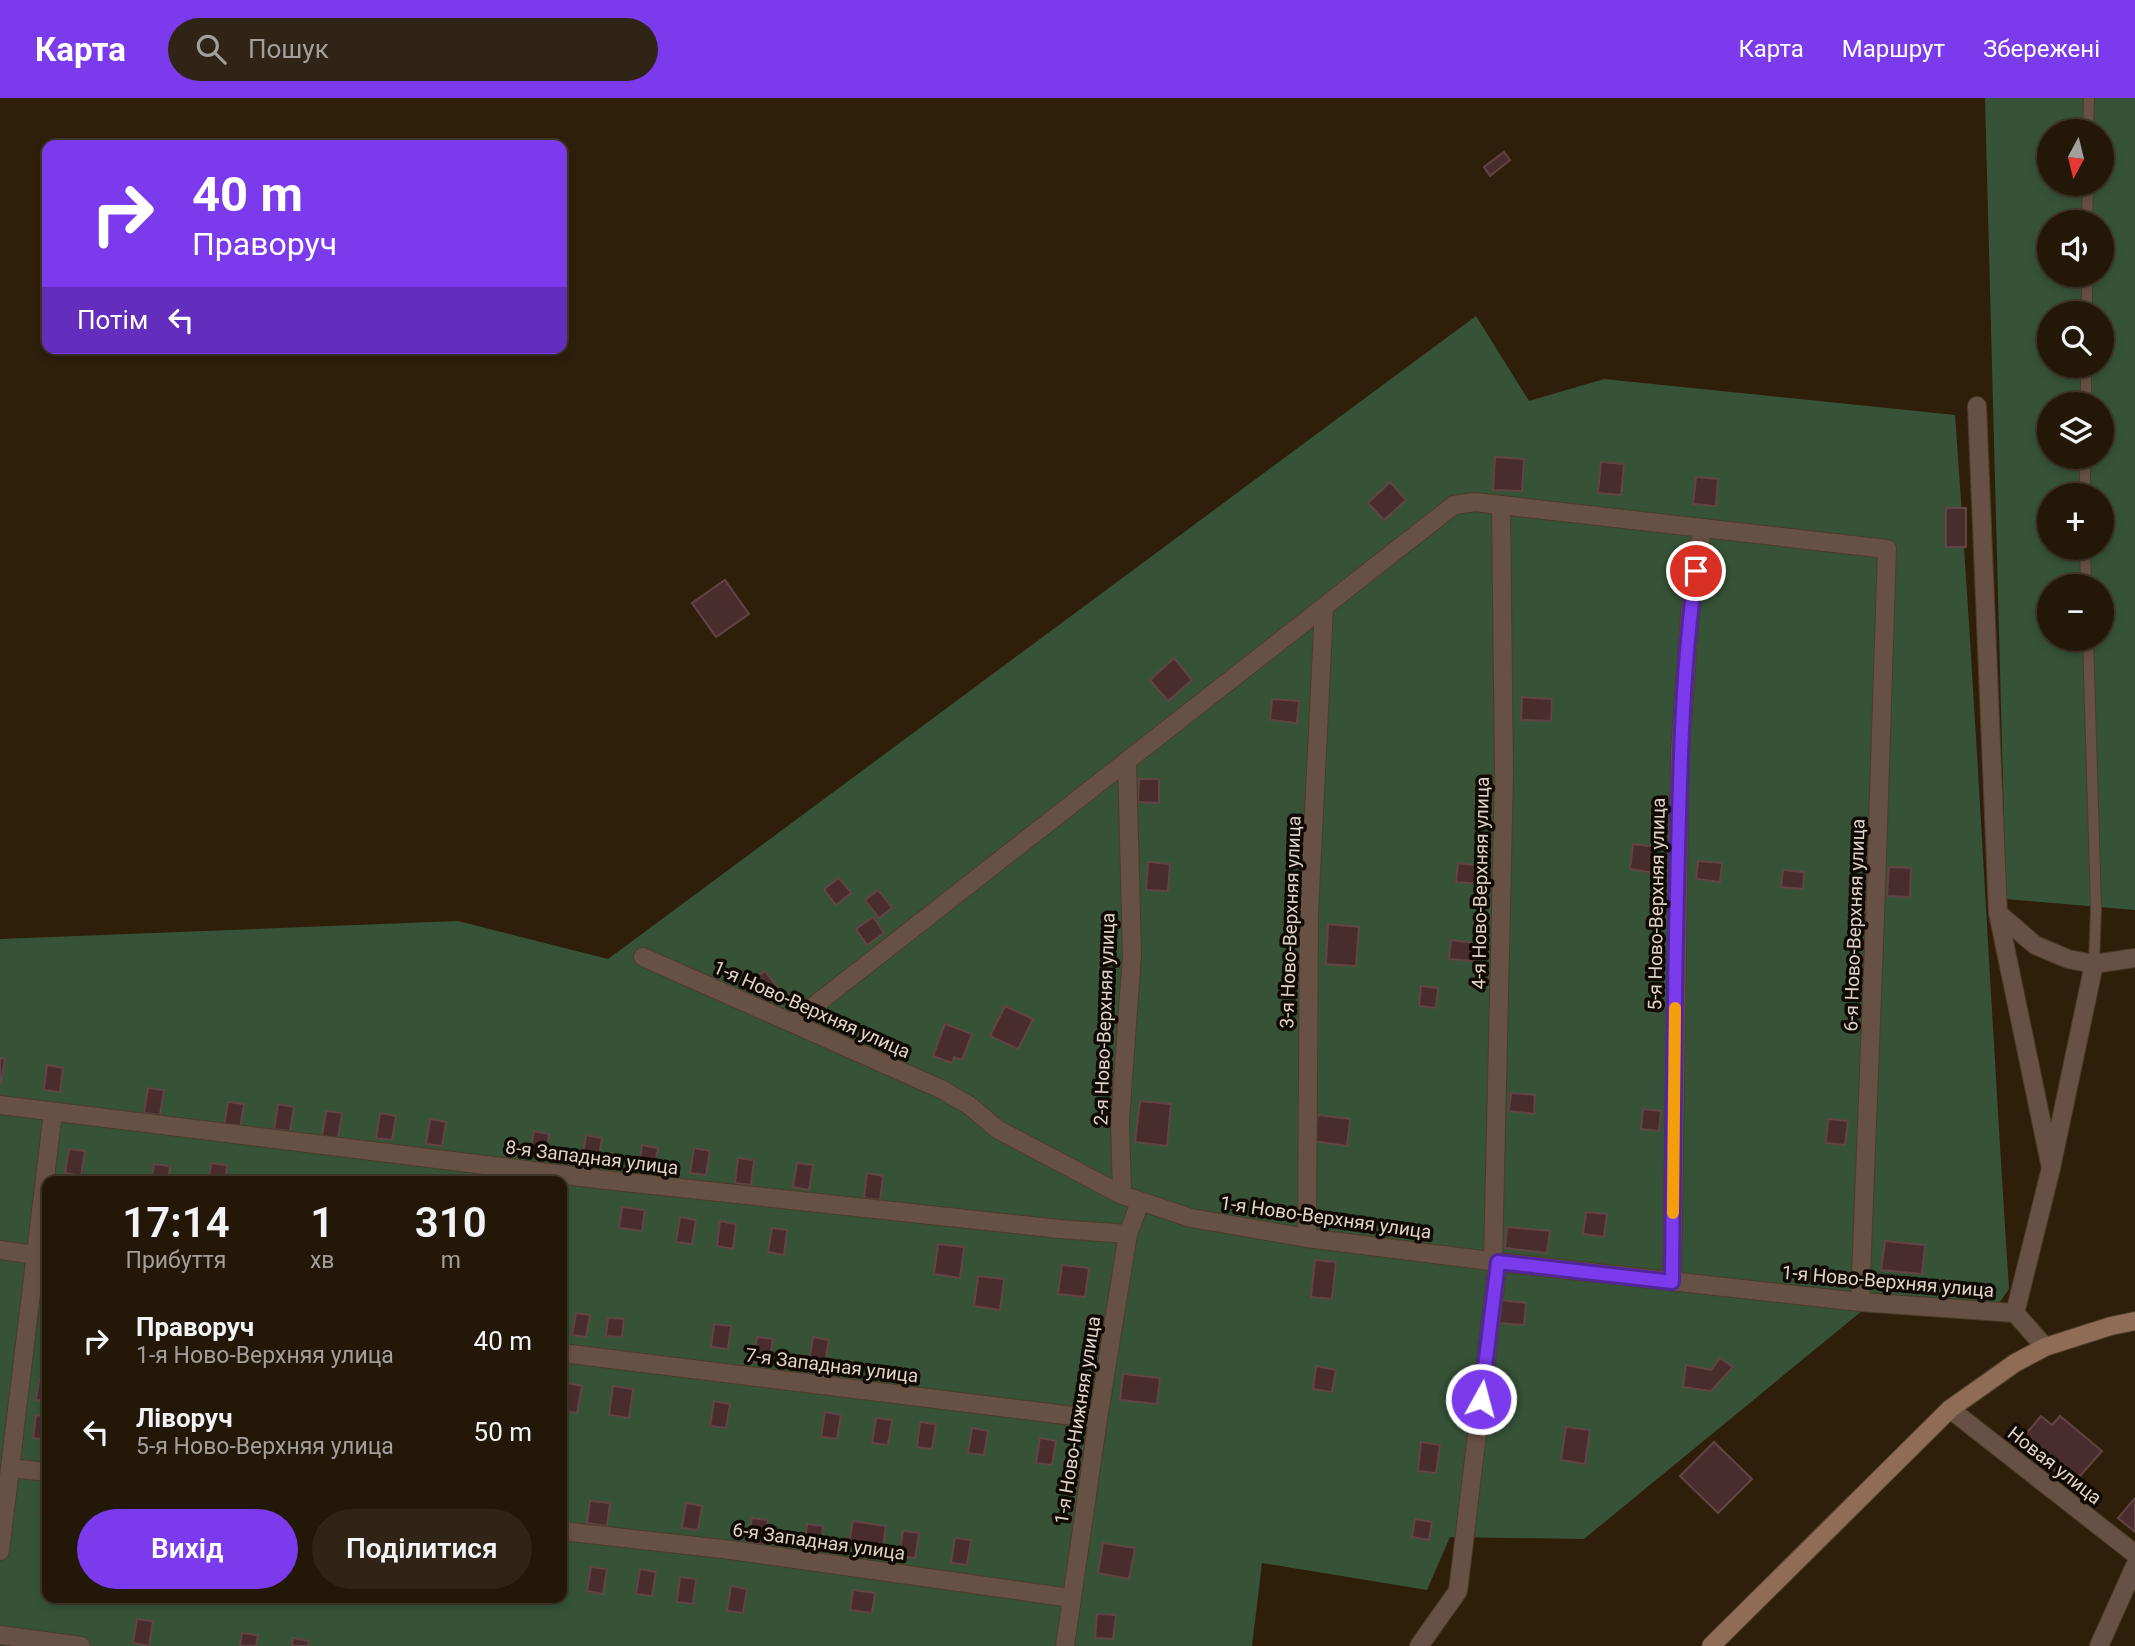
<!DOCTYPE html>
<html lang="uk">
<head>
<meta charset="utf-8">
<style>
  :root { --surface:#231708; --page:#2f2416; --text:#f1f3f6; --muted:#a39f9c; --line:#403629; --accent:#7c3aed }
  body { margin:0; font-family:Roboto,sans-serif; background:var(--page); color:var(--text); height:100vh; display:flex; flex-direction:column; font-size:26px; white-space:nowrap }
  * { box-sizing:border-box; margin:0 }
  p { font-size:23px; color:var(--muted) }
  .icon { flex:none; width:38px; height:38px; fill:none; stroke:currentColor; stroke-width:2; stroke-linecap:round; stroke-linejoin:round }
  .map { position:relative; flex:1; overflow:hidden }
  .details { position:absolute; left:42px; top:1078px; width:525px; height:427px; display:flex; flex-direction:column; background:var(--surface); border-radius:14px; box-shadow:0 4px 10px #0003,0 0 0 2px var(--line) }
  .details>* { flex:none }
  .top-card { position:absolute; left:42px; top:42px; width:525px; height:214px; border-radius:14px; box-shadow:0 4px 10px #0003,0 0 0 2px var(--line); background:#7c3aed; color:#fff; overflow:hidden }
  .needle { width:46px; rotate:187deg }
  .fabs { position:absolute; left:2037px; top:21px; display:grid; gap:14px }
  .fabs a { display:grid; place-items:center; width:77px; height:77px; border-radius:50%; background:var(--surface); box-shadow:0 4px 10px #0003,0 0 0 2px var(--line); font-size:35px }
  .pin { position:absolute; display:grid; place-items:center; width:60px; height:60px; color:#fff; margin:-30px; border:4px solid #fff; border-radius:50%; box-shadow:0 2px 7px #0007 }
  .me { position:absolute; width:77px; margin:-38px; rotate:7deg; stroke-linejoin:round; filter:drop-shadow(0 0 5px #0008) }
  .turn { display:flex; align-items:center; gap:24px; height:147px; padding:0 35px; font-size:32px }
  .turn .icon { width:91px; height:91px; stroke-width:2.5 }
  .turn b { display:block; font-size:49px; line-height:60px }
  .then { display:flex; align-items:center; height:66px; padding:0 35px; background:#0003; gap:14px; font-size:26px }
  .eta { display:flex; justify-content:space-evenly; align-items:center; height:119px; text-align:center }
  .eta b { font-size:42px; font-weight:600; line-height:49px }
  .cta { display:flex; gap:14px; margin-top:auto; padding:14px 35px }
  .cta a { flex:1; height:80px; border-radius:42px; background:var(--accent); color:#fff; font-size:28px; font-weight:600; line-height:80px; text-align:center }
  .cta a+a { background:var(--page); color:var(--text) }
  ul { padding:0; list-style:none }
  li { display:flex; align-items:center; gap:21px; height:91px; padding:0 35px }
  li div { flex:1 }
  li b { display:block; font-size:26px }
  li em { font-style:normal }
  header { display:flex; align-items:center; gap:42px; box-sizing:border-box; height:98px; padding:0 35px; background:var(--accent); color:#fff }
  header strong { font-size:33px }
  nav { display:flex; gap:38px; margin-inline-start:auto; font-size:24px }
  .search { width:490px; height:63px; background:var(--page); display:flex; align-items:center; gap:18px; box-sizing:border-box; padding:0 24px; border-radius:38px; color:var(--muted); font-size:26px }
  .map>svg:first-child { display:block }
</style>
</head>
<body>
<header>
<strong>Карта</strong>
<div class="search"><svg class="icon" aria-label="search" viewBox="0 0 24 24"><circle cx="10" cy="10" r="6"/><path d="M15 15l6 6"/></svg>Пошук</div>
<nav><a>Карта</a><a>Маршрут</a><a>Збережені</a></nav>
</header>
<div class="map">
<svg width="2135" height="1548" viewBox="0 0 2135 1548">
  <rect width="100%" height="100%" fill="#2f1f0a"/>
  <g fill="#365337" fill-rule="evenodd">
    <path d="M1985,0H2135V812L2006,801ZM2049,33H2102V86H2049ZM2049,124H2102V177H2049ZM2049,215H2102V268H2049ZM2049,306H2102V359H2049ZM2049,397H2102V450H2049ZM2049,488H2102V541H2049Z"/>
    <path d="M1476,218L1529,303L1604,281L1955,317C1976,608 1990,900 2009,1191L1992,1215L1868,1208L1584,1441L1450,1439L1427,1492L1262,1465L1252,1548H0V841L458,823L608,861ZM47,1083H562V1500H47Z"/>
  </g>
  <g fill="#492d2c" stroke="#624444" stroke-width="2">
    <path d="M1504,54L1510,62L1490,78L1484,69Z"/>
    <path d="M1495,359L1524,361L1522,393L1493,392Z"/>
    <path d="M1601,364L1624,366L1621,397L1598,395Z"/>
    <path d="M1696,379L1718,381L1716,408L1693,406Z"/>
    <path d="M1390,384L1406,402L1384,422L1368,405Z"/>
    <rect x="1946" y="410" width="20" height="39"/>
    <path d="M725,482L749,516L716,539L692,505Z"/>
    <path d="M1174,560L1192,582L1168,603L1150,582Z"/>
    <path d="M1522,599L1552,601L1551,623L1521,622Z"/>
    <path d="M1272,601L1299,603L1297,625L1270,622Z"/>
    <path d="M1139,681H1159V705L1138,704Z"/>
    <path d="M1633,746L1658,749L1655,775L1630,771Z"/>
    <path d="M1698,763L1722,765L1720,784L1696,781Z"/>
    <path d="M1148,764L1170,766L1168,793L1146,792Z"/>
    <path d="M1458,765L1482,768L1480,786L1456,784Z"/>
    <path d="M1889,769L1911,770L1910,799L1887,798Z"/>
    <path d="M1783,772L1804,774L1803,791L1781,789Z"/>
    <path d="M839,780L851,795L836,807L824,791Z"/>
    <path d="M878,792L892,810L879,820L865,802Z"/>
    <path d="M873,819L884,835L867,847L856,831Z"/>
    <path d="M1328,826L1359,829L1356,868L1326,866Z"/>
    <path d="M1451,842L1475,845L1473,863L1449,861Z"/>
    <path d="M765,873L781,894L766,905L750,884Z"/>
    <path d="M1421,888L1438,890L1436,910L1419,908Z"/>
    <path d="M1005,908L1033,921L1018,951L990,938Z"/>
    <path d="M945,926L972,936L962,962L954,959L952,965L933,958Z"/>
    <path d="M0,960L5,961L1,985H0Z"/>
    <path d="M47,967L63,970L60,994L44,992Z"/>
    <path d="M148,990L164,992L160,1017L144,1015Z"/>
    <path d="M1511,995L1535,997L1534,1016L1509,1013Z"/>
    <path d="M1140,1003L1171,1006L1167,1048L1135,1044Z"/>
    <path d="M228,1004L244,1006L240,1031L224,1028Z"/>
    <path d="M278,1006L294,1009L290,1033L274,1031Z"/>
    <path d="M1643,1011L1661,1013L1659,1033L1641,1031Z"/>
    <path d="M326,1013L342,1015L338,1040L322,1038Z"/>
    <path d="M380,1015L396,1018L392,1042L376,1040Z"/>
    <path d="M1318,1017L1350,1021L1347,1048L1314,1043Z"/>
    <path d="M430,1021L446,1024L442,1048L426,1046Z"/>
    <path d="M1828,1021L1848,1023L1845,1047L1826,1045Z"/>
    <path d="M534,1033L549,1036L546,1060L530,1058Z"/>
    <path d="M586,1037L602,1040L598,1064L582,1062Z"/>
    <path d="M642,1047L658,1050L654,1074L639,1072Z"/>
    <path d="M694,1050L710,1053L706,1077L690,1075Z"/>
    <path d="M69,1051L85,1053L81,1078L65,1075Z"/>
    <path d="M738,1060L754,1062L751,1087L735,1085Z"/>
    <path d="M211,1065L227,1067L225,1083H209Z"/>
    <path d="M797,1065L813,1067L809,1092L793,1089Z"/>
    <path d="M154,1066L170,1068L168,1083H151Z"/>
    <path d="M867,1075L883,1078L880,1102L864,1100Z"/>
    <path d="M270,1077L286,1080V1083H270Z"/>
    <path d="M386,1077L402,1079L401,1083H385Z"/>
    <path d="M622,1109L645,1112L642,1133L619,1130Z"/>
    <path d="M1586,1114L1607,1116L1604,1139L1583,1136Z"/>
    <path d="M680,1119L696,1122L692,1146L676,1144Z"/>
    <path d="M720,1123L736,1126L733,1151L717,1148Z"/>
    <path d="M1507,1129L1550,1133L1547,1155L1505,1150Z"/>
    <path d="M772,1130L787,1132L784,1157L768,1154Z"/>
    <path d="M1885,1143L1925,1147L1922,1176L1881,1172Z"/>
    <path d="M938,1146L964,1149L960,1180L934,1176Z"/>
    <path d="M1315,1162L1336,1164L1332,1201L1311,1199Z"/>
    <path d="M1062,1167L1089,1170L1085,1199L1058,1196Z"/>
    <path d="M978,1178L1004,1181L1000,1212L974,1208Z"/>
    <path d="M1500,1202L1526,1205L1524,1227L1498,1225Z"/>
    <path d="M576,1215L590,1217L586,1239L572,1237Z"/>
    <path d="M608,1220L624,1221L622,1239L606,1238Z"/>
    <path d="M714,1226L731,1228L728,1251L711,1249Z"/>
    <path d="M757,1239L773,1241L769,1266L753,1264Z"/>
    <path d="M813,1239L829,1242L825,1266L809,1264Z"/>
    <path d="M1720,1260L1733,1269L1711,1293L1683,1289L1686,1267L1711,1272Z"/>
    <path d="M1316,1268L1336,1272L1332,1294L1313,1291Z"/>
    <path d="M1123,1276L1160,1280L1157,1306L1120,1302Z"/>
    <path d="M39,1282L47,1283V1303L36,1302Z"/>
    <path d="M562,1284L582,1288L577,1315L562,1312Z"/>
    <path d="M613,1288L633,1291L629,1320L609,1317Z"/>
    <path d="M714,1303L730,1306L726,1330L710,1328Z"/>
    <path d="M825,1314L841,1317L837,1341L821,1339Z"/>
    <path d="M36,1317L47,1319V1342L33,1340Z"/>
    <path d="M2041,1318L2052,1327L2060,1318L2102,1353L2072,1387L2020,1343Z"/>
    <path d="M876,1320L892,1322L888,1347L872,1345Z"/>
    <path d="M920,1324L936,1326L932,1351L917,1349Z"/>
    <path d="M1566,1329L1590,1332L1585,1366L1561,1362Z"/>
    <path d="M972,1330L988,1333L984,1357L968,1355Z"/>
    <path d="M1040,1340L1056,1343L1052,1367L1036,1365Z"/>
    <path d="M1421,1344L1440,1347L1436,1375L1418,1373Z"/>
    <path d="M1714,1344L1752,1381L1718,1415L1680,1378Z"/>
    <path d="M43,1393H47V1419L40,1417Z"/>
    <path d="M2135,1400V1434L2118,1420Z"/>
    <path d="M590,1403L610,1405L607,1428L587,1425Z"/>
    <path d="M686,1405L702,1408L698,1432L682,1430Z"/>
    <path d="M752,1420L768,1422L764,1447L748,1444Z"/>
    <path d="M1415,1421L1432,1424L1429,1442L1412,1439Z"/>
    <path d="M853,1423L886,1428L883,1449L849,1444Z"/>
    <path d="M807,1426L823,1428L820,1453L804,1450Z"/>
    <path d="M903,1433L919,1435L915,1460L899,1458Z"/>
    <path d="M955,1440L971,1442L967,1467L951,1465Z"/>
    <path d="M1103,1445L1135,1450L1129,1481L1098,1475Z"/>
    <path d="M591,1469L607,1471L603,1496L587,1493Z"/>
    <path d="M640,1471L656,1474L652,1498L636,1496Z"/>
    <path d="M680,1479L696,1481L693,1506L677,1504Z"/>
    <path d="M731,1488L747,1491L743,1515L727,1513Z"/>
    <path d="M853,1492L875,1495L872,1515L850,1512Z"/>
    <path d="M1097,1516L1116,1517L1113,1541L1095,1540Z"/>
    <path d="M137,1521L153,1523L149,1548L133,1545Z"/>
    <path d="M242,1535L258,1537L256,1548H240Z"/>
    <path d="M293,1540L309,1543L308,1548H292Z"/>
  </g>
  <g fill="none" stroke-linecap="round" stroke-linejoin="round">
    <defs>
      <g id="lane">
        <path d="M2088,33L2089,0"/>
        <path d="M2087,124L2088,86"/>
        <path d="M2087,215V177"/>
        <path d="M2086,306V268"/>
        <path d="M2085,397V359"/>
        <path d="M2085,450L2086,488"/>
        <path d="M2088,541L2096,809L2094,866"/>
      </g>
      <g id="street">
        <path d="M1977,308L1998,815L2051,1070"/>
        <path d="M1998,815L2035,847L2068,861L2094,866L2135,860"/>
        <path d="M643,859L943,992L970,1008L997,1031L1122,1097L1191,1120L1307,1140L1498,1164L1860,1204L2015,1215L2045,1249"/>
        <path d="M792,925L1454,407L1475,404L1501,407L1887,451L1875,820L1860,1204"/>
        <path d="M0,1007L606,1082L1060,1131L1128,1136"/>
        <path d="M1122,1097L1120,1022L1132,857L1127,663"/>
        <path d="M1307,1140L1309,816L1324,510"/>
        <path d="M0,1152L36,1157"/>
        <path d="M1493,1163L1504,676L1501,407"/>
        <path d="M1672,1184L1680,653L1690,516L1702,430"/>
        <path d="M2015,1215L2051,1070L2094,866"/>
        <path d="M562,1255L1098,1321"/>
        <path d="M1950,1311L2135,1456"/>
        <path d="M10,1370L47,1374"/>
        <path d="M562,1433L731,1452L1071,1500"/>
        <path d="M0,1453L53,1014"/>
        <path d="M0,1537L81,1548"/>
        <path d="M1065,1548L1098,1321L1128,1136L1140,1104"/>
        <path d="M1419,1548L1458,1493L1498,1164"/>
        <path d="M2099,1548L2135,1468"/>
      </g>
      <path id="secondary" d="M1711,1548L1950,1311L2015,1265L2045,1249L2111,1228L2135,1223"/>
    </defs>
    <use href="#lane" stroke="#4b3c28" stroke-width="12"/>
    <use href="#street" stroke="#4b3c28" stroke-width="20"/>
    <use href="#secondary" stroke="#4b3c28" stroke-width="20"/>
    <use href="#lane" stroke="#675144" stroke-width="10"/>
    <use href="#street" stroke="#675144" stroke-width="18"/>
    <use href="#secondary" stroke="#8e6c56" stroke-width="18"/>
  </g>
  <g fill="none" stroke-linecap="round" stroke-linejoin="round">
    <defs>
      <path id="route" d="M1481,1301L1498,1164L1672,1184C1673,1053 1674,922 1677,791C1680,685 1681,578 1696,473"/>
    </defs>
    <use href="#route" stroke="#51269a" stroke-width="18"/>
    <use href="#route" stroke="#7c3aed" stroke-width="12"/>
    <path stroke="#f59e0b" stroke-width="12" d="M1673,1115L1675,910"/>
  </g>
  <g text-anchor="middle" stroke-width="7" stroke-linejoin="round" paint-order="stroke">
    <g font-size="19" fill="#dfd4c8" stroke="#110a04">
      <text transform="translate(1480 785) rotate(-89)" y="7">4-я Ново-Верхняя улица</text>
      <text transform="translate(1656 806) rotate(-89)" y="7">5-я Ново-Верхняя улица</text>
      <text transform="translate(1290 824) rotate(-88)" y="7">3-я Ново-Верхняя улица</text>
      <text transform="translate(1854 827) rotate(-88)" y="7">6-я Ново-Верхняя улица</text>
      <text transform="translate(812 911) rotate(24)" y="7">1-я Ново-Верхняя улица</text>
      <text transform="translate(1104 921) rotate(-88)" y="7">2-я Ново-Верхняя улица</text>
      <text transform="translate(592 1059) rotate(7)" y="7">8-я Западная улица</text>
      <text transform="translate(1326 1119) rotate(8)" y="7">1-я Ново-Верхняя улица</text>
      <text transform="translate(1888 1183) rotate(5)" y="7">1-я Ново-Верхняя улица</text>
      <text transform="translate(832 1267) rotate(7)" y="7">7-я Западная улица</text>
      <text transform="translate(1077 1322) rotate(-81)" y="7">1-я Ново-Нижняя улица</text>
      <text transform="translate(2055 1367) rotate(38)" y="7">Новая улица</text>
      <text transform="translate(819 1443) rotate(8)" y="7">6-я Западная улица</text>
    </g>
  </g>
</svg>
<div class="fabs">
<a><svg class="needle" viewBox="-14 -14 28 28"><path d="M0-13l5 13h-10z" fill="#e53935"/><path d="M0 13l5-13h-10z" fill="#a39f9c"/></svg></a>
<a><svg class="icon" aria-label="sound" viewBox="0 0 24 24"><path d="M4 9h4l5-4v14l-5-4H4zM17 9q2 3 0 6"/></svg></a>
<a><svg class="icon" aria-label="search" viewBox="0 0 24 24"><circle cx="10" cy="10" r="6"/><path d="M15 15l6 6"/></svg></a>
<a><svg class="icon" aria-label="layers" viewBox="0 0 24 24"><path d="M12 4l9 5-9 5-9-5zM3 14l9 5 9-5"/></svg></a>
<a>+</a>
<a>−</a>
</div>
<div class="pin" style="left:1696px;top:473px;background:#d93025"><svg class="icon" aria-label="arrive" viewBox="0 0 24 24"><path d="M6 21V4h12l-3 4 3 4H6"/></svg></div>
<svg class="me" style="left:1481px;top:1301px" viewBox="-20 -20 40 40"><circle r="17" fill="#7c3aed" stroke="#fff" stroke-width="3"/><path d="M0-11L8 9 0 5-8 9z" fill="#fff"/></svg>
<div class="top-card">
<div class="turn"><svg class="icon" aria-label="right" viewBox="0 0 24 24"><path d="M7 20v-9h11M14 6l5 5-5 5"/></svg><div><b>40 m</b>Праворуч</div></div>
<div class="then">Потім<svg class="icon" aria-label="left" viewBox="0 0 24 24"><path d="M17 20v-9H6M10 6l-5 5 5 5"/></svg></div>
</div>
<section class="details">
<div class="eta">
<div><b>17:14</b><p>Прибуття</p></div>
<div><b>1</b><p>хв</p></div>
<div><b>310</b><p>m</p></div>
</div>
<ul>
<li><svg class="icon" aria-label="right" viewBox="0 0 24 24"><path d="M7 20v-9h11M14 6l5 5-5 5"/></svg><div><b>Праворуч</b><p>1-я Ново-Верхняя улица</p></div><em>40 m</em></li>
<li><svg class="icon" aria-label="left" viewBox="0 0 24 24"><path d="M17 20v-9H6M10 6l-5 5 5 5"/></svg><div><b>Ліворуч</b><p>5-я Ново-Верхняя улица</p></div><em>50 m</em></li>
</ul>
<div class="cta"><a>Вихід</a><a>Поділитися</a></div>
</section>
</div>
</body>
</html>
